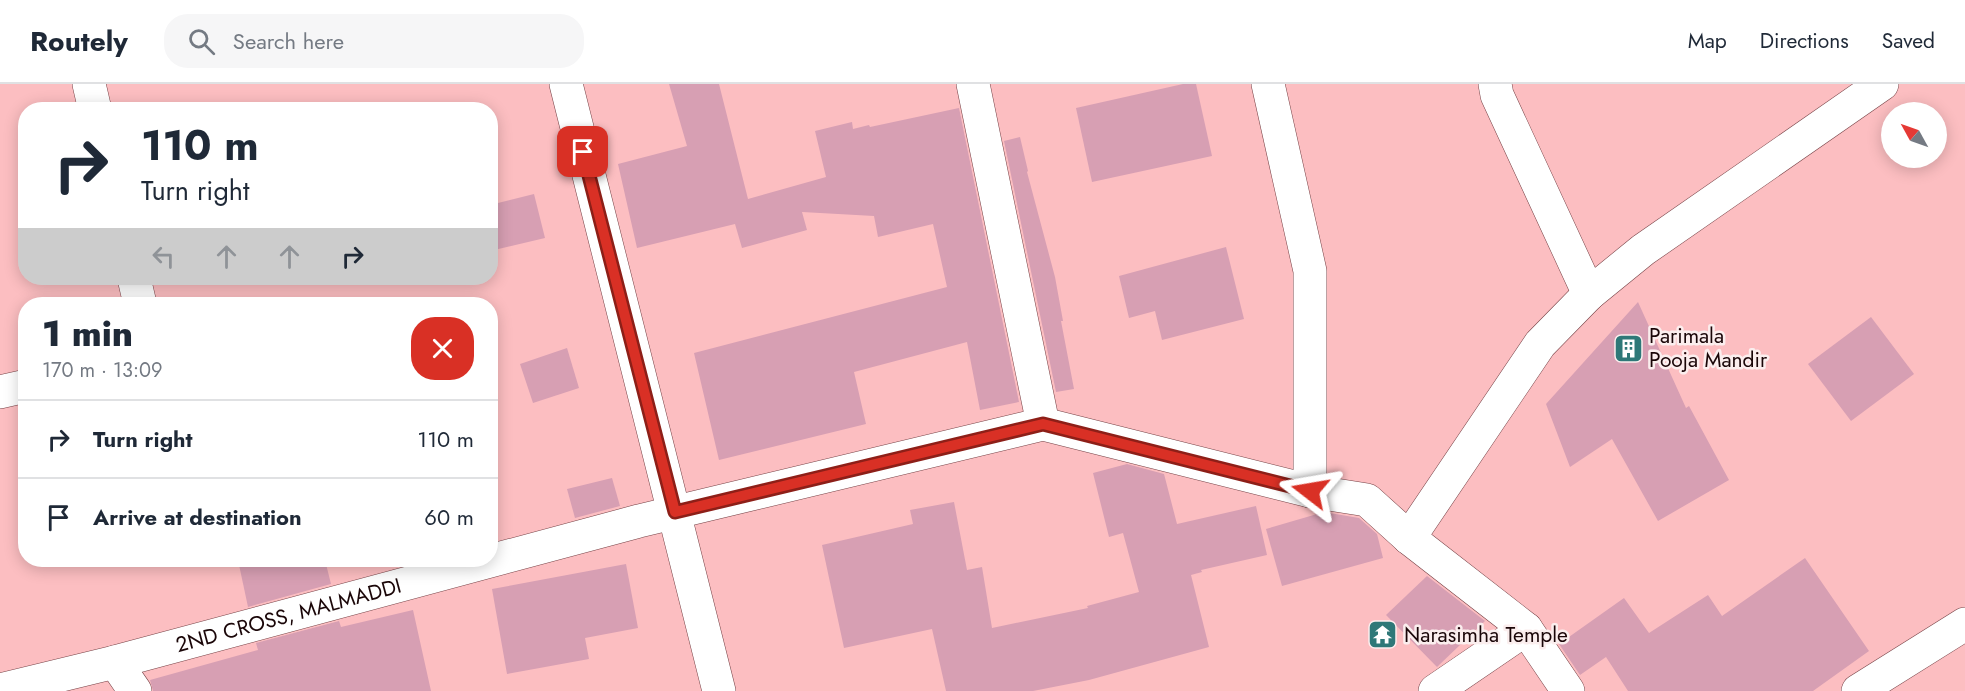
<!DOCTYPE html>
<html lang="en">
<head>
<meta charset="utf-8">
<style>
  :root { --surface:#fff; --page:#f6f6f7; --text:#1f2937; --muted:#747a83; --line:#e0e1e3 }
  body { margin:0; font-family:Jost,sans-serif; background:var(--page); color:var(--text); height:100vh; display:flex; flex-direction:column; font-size:22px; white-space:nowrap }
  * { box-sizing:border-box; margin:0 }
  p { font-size:20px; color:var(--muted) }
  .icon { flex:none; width:33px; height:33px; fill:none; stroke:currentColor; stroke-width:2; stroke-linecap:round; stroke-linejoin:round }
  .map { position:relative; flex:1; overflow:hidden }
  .sheet { position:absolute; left:18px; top:213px; width:480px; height:270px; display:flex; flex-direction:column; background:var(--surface); border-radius:24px; box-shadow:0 3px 15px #0003 }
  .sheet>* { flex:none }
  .banner { position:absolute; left:18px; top:18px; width:480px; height:183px; border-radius:24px; box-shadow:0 3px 15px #0003; background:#fff; color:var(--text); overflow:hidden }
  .needle { width:39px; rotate:310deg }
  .buttons { position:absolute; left:1881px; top:18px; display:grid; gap:12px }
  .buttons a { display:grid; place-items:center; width:66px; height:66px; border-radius:50%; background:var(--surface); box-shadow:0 3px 15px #0003; font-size:30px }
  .pin { position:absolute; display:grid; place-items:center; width:51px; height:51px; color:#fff; margin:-26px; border-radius:12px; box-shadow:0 3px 9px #0006 }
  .me { position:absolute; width:66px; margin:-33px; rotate:284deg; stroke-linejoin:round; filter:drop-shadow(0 0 4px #0008) }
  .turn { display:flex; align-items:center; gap:21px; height:126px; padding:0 24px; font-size:27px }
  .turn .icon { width:78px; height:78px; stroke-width:2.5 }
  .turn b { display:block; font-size:42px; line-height:51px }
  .lanes { display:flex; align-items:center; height:57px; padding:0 24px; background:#0003; justify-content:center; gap:30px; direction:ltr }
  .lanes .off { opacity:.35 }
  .round { display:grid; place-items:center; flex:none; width:63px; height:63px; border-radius:24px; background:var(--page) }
  .head { display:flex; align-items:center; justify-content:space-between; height:102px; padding:0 24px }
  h1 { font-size:36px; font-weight:800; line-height:45px }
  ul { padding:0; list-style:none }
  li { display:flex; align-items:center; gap:18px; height:78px; padding:0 24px; border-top:2px solid var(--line) }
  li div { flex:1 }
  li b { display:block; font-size:22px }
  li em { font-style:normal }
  header { display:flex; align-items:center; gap:36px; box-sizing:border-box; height:84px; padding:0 30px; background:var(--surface); border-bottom:2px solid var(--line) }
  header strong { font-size:28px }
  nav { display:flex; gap:33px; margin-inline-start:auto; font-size:21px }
  .search { width:420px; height:54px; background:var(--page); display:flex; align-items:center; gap:15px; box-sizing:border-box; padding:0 21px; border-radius:24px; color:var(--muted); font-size:22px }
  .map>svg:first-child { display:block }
</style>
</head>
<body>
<header>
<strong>Routely</strong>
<div class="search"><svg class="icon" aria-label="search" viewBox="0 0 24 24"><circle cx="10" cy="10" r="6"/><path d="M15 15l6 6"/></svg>Search here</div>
<nav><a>Map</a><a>Directions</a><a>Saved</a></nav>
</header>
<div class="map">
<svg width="1965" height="607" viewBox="0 0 1965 607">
  <rect width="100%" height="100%" fill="#fcbec1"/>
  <g fill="#d79fb3">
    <path d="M669,0H719L748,115L826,93L815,47L852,38L853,45L869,41L870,43L959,24L1019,318L980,326L967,258L854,288L866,340L719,376L694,269L947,203L933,140L878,153L874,132L802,128L807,146L742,164L735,140L637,164L618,80L687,62Z"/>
    <path d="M1183,0H1196L1212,72L1092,98L1076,24Z"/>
    <path d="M1020,53L1028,87L1027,88L1055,193L1063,237H1061L1074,305L1056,308L1004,57Z"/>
    <path d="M534,110L545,154L490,167V121Z"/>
    <path d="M1226,163L1244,235L1162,256L1155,227L1129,234L1119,192Z"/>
    <path d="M1638,218L1686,324L1689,322L1729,396L1658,437L1612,355L1570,383L1546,320Z"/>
    <path d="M1871,233L1914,290L1851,337L1808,280Z"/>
    <path d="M567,264L579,304L533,319L520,280Z"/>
    <path d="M1127,380L1164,390L1177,440L1256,422L1267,471L1201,486L1202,488L1191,491L1209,563L1089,596L1033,607H946L932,545L844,564L822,461L913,440L910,426L954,418L967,486L982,483L992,544L1088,524L1087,522L1139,508L1123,449L1109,453L1093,389Z"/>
    <path d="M612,394L620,422L575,434L567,405Z"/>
    <path d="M1324,428L1359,434L1377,450L1383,474L1282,502L1266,445Z"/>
    <path d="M1805,474L1869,567L1813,607H1628L1606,573L1580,591L1559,560L1624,514L1649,549L1708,511L1722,532Z"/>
    <path d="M238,476H325L331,500L248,523Z"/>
    <path d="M626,480L638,544L585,554L589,575L507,590L492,505Z"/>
    <path d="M1427,492L1485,537L1437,583L1386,531Z"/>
    <path d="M413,526L431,607H153L150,596L258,566L256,559L339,537L341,543Z"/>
  </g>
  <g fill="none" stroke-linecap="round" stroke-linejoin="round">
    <defs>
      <g id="minor">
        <path d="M89,0L95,26"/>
        <path d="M566,0L719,607"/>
        <path d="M973,0L1043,340"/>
        <path d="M1268,0L1310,187V407"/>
        <path d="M1495,0L1497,11L1589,210"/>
        <path d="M134,194L140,220"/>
        <path d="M0,308L26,302"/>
        <path d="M1409,454L1540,260L1589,210L1643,166L1882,0"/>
        <path d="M115,578L135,607"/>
        <path d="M1435,607L1526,545"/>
      </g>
      <g id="tertiary">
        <path id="s1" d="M0,606L115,578L639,437L1043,340L1310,407L1367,416L1409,454L1526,545L1568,607"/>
        <path d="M1858,607L1965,540"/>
      </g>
    </defs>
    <use href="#minor" stroke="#764246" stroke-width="34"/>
    <use href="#tertiary" stroke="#764246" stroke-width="34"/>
    <use href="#minor" stroke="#fff" stroke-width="33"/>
    <use href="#tertiary" stroke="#fff" stroke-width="33"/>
  </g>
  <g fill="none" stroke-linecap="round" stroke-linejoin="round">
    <defs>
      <path id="route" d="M583,68L675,428L1043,340L1310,407"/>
    </defs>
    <use href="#route" stroke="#8d1f18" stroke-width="15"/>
    <use href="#route" stroke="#d93025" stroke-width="10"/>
  </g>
  <defs>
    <symbol id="building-square" viewBox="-11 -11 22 22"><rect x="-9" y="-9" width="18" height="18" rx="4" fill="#2e7878" stroke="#fbeeee"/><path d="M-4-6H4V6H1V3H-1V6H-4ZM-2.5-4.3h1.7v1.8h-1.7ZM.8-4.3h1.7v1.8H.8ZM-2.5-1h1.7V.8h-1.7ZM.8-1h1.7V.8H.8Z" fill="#fff"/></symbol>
    <symbol id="temple-square" viewBox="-11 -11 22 22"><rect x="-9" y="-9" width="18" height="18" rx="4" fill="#2e7878" stroke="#fbeeee"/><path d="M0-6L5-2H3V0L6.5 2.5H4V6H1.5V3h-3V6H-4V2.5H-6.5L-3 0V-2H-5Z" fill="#fff"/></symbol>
  </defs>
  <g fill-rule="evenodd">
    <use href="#building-square" x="1612" y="248" width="33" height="33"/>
    <use href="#temple-square" x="1366" y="534" width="33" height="33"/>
  </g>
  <g text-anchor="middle" stroke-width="5" stroke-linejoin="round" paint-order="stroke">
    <g font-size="21" fill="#1a0608" stroke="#fbeeee" text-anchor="start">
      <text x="1649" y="259">Parimala<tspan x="1649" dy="24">Pooja Mandir</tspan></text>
      <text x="1404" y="558">Narasimha Temple</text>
    </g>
    <g font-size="21" fill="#1a0608" stroke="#fbeeee">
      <text dy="7" stroke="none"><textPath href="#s1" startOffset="298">2ND CROSS, MALMADDI</textPath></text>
    </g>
  </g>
</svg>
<div class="buttons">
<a><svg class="needle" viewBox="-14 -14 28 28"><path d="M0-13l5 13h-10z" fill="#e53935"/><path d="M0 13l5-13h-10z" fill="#747a83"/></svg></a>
</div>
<div class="pin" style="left:583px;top:68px;background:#d93025"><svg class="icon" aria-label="arrive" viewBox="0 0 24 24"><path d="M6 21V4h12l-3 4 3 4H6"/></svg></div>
<svg class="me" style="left:1310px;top:407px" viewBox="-20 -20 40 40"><path d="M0-17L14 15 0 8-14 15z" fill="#d93025" stroke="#fff" stroke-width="4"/></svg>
<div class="banner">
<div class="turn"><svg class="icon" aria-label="right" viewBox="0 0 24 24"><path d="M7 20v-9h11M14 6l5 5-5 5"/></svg><div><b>110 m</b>Turn right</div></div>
<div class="lanes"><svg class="icon off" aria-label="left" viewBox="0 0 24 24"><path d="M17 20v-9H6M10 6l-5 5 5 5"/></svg><svg class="icon off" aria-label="ahead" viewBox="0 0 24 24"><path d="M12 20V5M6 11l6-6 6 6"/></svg><svg class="icon off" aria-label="ahead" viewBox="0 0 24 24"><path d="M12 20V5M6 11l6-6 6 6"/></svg><svg class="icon" aria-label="right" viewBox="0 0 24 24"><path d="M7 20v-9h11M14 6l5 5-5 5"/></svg></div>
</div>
<section class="sheet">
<div class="head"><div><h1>1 min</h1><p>170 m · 13:09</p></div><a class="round" style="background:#d93025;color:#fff"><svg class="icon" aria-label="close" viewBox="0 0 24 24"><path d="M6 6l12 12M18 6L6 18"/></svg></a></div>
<ul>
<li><svg class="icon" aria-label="right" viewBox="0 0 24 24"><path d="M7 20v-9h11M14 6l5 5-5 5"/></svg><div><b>Turn right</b></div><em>110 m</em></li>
<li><svg class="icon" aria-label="arrive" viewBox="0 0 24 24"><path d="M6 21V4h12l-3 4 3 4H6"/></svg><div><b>Arrive at destination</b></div><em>60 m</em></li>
</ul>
</section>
</div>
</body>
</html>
